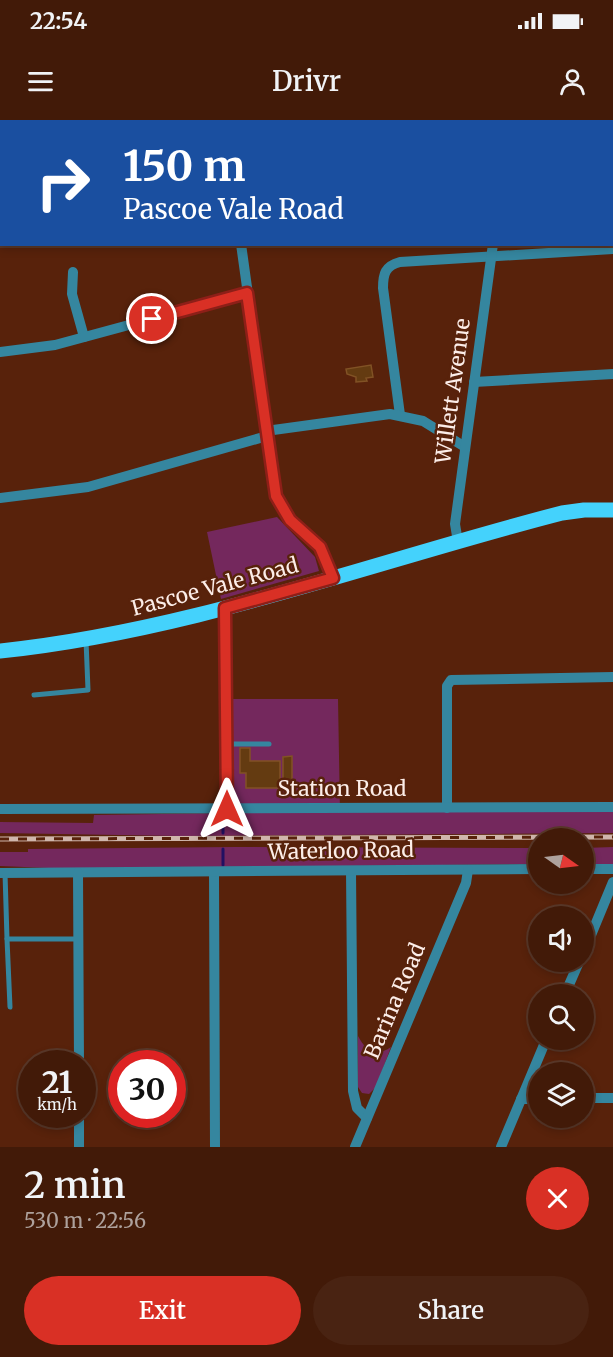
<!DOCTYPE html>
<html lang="en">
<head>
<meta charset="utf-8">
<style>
  :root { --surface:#421a08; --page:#492312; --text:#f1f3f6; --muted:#aea19c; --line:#5a3829; --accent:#d93025 }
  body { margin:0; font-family:Merriweather,serif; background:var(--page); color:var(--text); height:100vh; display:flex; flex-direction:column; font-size:22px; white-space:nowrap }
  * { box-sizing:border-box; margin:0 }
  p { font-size:20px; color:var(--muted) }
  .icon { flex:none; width:33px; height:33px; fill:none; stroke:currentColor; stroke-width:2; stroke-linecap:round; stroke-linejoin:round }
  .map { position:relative; height:1027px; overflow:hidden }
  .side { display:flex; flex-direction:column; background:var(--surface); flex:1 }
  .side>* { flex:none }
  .top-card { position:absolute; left:0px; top:0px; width:614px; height:126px; box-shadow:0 3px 9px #0003,0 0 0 2px var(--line); background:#1a4fa0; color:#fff; overflow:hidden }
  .needle { width:39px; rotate:104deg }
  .fabs { position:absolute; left:528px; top:708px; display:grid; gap:12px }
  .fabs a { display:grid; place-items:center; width:66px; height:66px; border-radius:50%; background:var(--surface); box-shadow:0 3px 9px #0003,0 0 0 2px var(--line); font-size:30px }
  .speed { position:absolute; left:18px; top:930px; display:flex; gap:12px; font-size:30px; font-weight:700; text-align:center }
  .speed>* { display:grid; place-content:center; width:78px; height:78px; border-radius:50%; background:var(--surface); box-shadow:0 3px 9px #0003,0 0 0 2px var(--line); line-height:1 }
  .speed small { font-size:15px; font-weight:400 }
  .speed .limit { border:9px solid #d22; background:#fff; color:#111 }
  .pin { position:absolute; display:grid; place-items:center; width:51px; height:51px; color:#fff; margin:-26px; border:3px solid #fff; border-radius:50%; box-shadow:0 2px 6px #0007 }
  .me { position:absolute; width:66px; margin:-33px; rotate:0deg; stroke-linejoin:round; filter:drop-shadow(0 0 4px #0008) }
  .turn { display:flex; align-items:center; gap:21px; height:126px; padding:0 24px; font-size:27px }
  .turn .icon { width:78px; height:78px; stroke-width:2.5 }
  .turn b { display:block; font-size:42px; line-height:51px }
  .round { display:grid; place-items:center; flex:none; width:63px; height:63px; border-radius:32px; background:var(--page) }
  .head { display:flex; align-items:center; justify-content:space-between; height:102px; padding:0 24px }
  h1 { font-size:36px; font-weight:600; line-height:45px }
  .action { display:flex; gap:12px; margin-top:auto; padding:12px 24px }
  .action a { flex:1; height:69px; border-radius:36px; background:var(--accent); color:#fff; font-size:24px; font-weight:600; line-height:69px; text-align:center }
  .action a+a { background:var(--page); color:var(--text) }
  .status { display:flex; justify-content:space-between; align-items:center; height:42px; padding:0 30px; background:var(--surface); direction:ltr }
  .status svg { height:16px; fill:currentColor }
  header { display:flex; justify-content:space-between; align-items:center; height:78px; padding:0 24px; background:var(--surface); font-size:27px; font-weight:600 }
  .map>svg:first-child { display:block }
</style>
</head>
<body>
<div class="status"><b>22:54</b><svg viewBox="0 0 49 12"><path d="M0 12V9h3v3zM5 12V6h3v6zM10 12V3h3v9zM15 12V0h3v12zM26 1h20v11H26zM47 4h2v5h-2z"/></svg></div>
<header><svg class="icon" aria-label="menu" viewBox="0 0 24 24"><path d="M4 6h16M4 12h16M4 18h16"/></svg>Drivr<svg class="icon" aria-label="person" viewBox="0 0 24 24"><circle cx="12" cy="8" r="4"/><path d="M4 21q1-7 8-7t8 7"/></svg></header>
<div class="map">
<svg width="613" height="1027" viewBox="0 0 613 1027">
  <rect width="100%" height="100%" fill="#58220b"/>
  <g fill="#74285d">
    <path d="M277,397L315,437L319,451L221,479L207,412Z"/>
    <path d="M227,579H338L340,692H613V713L178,716L0,713V702L93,703L94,695L229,693Z"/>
    <path d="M233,727L538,728V744L73,749L0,746V732H28V729Z"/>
    <path d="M613,727V744H584V728Z"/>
    <path d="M358,916C366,931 375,938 391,927L376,967L369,974L362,973L358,967Z"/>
  </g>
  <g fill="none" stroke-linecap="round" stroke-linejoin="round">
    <g stroke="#211062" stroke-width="3">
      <path d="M223,713V696"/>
      <path d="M223,729V745"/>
    </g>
  </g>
  <g fill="#643b11" stroke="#815225" stroke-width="1.5">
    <path d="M371,245L373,257L366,258L367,261L356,262V257L347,254L346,249Z"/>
    <path d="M240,628H250V641H280V668H246V653H240Z"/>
    <path d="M292,636V667H283V637Z"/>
  </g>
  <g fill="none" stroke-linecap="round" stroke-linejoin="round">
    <g stroke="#35869f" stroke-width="5">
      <path d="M34,575L88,570L86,520"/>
      <path d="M228,624H269"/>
      <path d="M5,753L7,819H78"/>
      <path d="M7,819L10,887"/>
    </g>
    <g stroke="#35869f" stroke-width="10">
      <path d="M221,0L222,2"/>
      <path d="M54,2L56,0"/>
      <path d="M510,2V0"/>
      <path d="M612,5H613"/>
      <path d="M0,37L2,36"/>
      <path d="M241,124L276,376L289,400L320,427L333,458"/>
      <path d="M73,152L72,174L84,217"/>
      <path d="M0,232L55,225L247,173"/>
      <path d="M474,262L613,254"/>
      <path d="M400,295L383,168C383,154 385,146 400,142L613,129"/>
      <path d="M266,311L390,294L423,301L465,327"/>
      <path d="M0,378L88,367L267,316"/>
      <path d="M458,422L455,404L493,124"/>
      <path d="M225,488L227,689"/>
      <path d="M447,688V566L451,560L613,557"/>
      <path d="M0,689L613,687"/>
      <path d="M584,749H613"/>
      <path d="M351,751L353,971L357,988L367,998"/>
      <path d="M214,752L215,1027"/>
      <path d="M0,753L538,749"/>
      <path d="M78,753L79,944"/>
      <path d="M584,832L613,762"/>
      <path d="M565,874L579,842"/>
      <path d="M584,978H613"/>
      <path d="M521,979H538"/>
      <path d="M79,994V1027"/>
      <path d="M355,1027L466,763L468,750"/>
      <path d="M501,1027L546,920"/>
    </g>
    <path stroke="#44d2fc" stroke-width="15" d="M0,531C192,511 375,441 562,393L584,390H613"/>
    <defs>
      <path id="rail" d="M0,719L613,717"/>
    </defs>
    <use href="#rail" stroke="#d0b6ac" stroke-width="5"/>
    <use href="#rail" stroke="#58220b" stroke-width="3" stroke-dasharray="9" stroke-linecap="butt"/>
  </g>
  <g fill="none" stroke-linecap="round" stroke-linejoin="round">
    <defs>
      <path id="route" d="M152,199L247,173L276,376L290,400L320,427L333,458L225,488L227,689"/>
    </defs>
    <use href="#route" stroke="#8d1f18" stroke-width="15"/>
    <use href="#route" stroke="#d93025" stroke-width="10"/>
  </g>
  <g text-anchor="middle" stroke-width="5" stroke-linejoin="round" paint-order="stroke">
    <g font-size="21" fill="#fcede8" stroke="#58220b">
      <text transform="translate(453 271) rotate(-82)" y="7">Willett Avenue</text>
      <text transform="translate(215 467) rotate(-15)" y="7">Pascoe Vale Road</text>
      <text x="342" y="676">Station Road</text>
      <text transform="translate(341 731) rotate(-1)" y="7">Waterloo Road</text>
      <text transform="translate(395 881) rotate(-67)" y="7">Barina Road</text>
    </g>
  </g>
</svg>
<div class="fabs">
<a><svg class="needle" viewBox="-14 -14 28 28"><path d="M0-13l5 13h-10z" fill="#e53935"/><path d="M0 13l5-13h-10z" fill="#aea19c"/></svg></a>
<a><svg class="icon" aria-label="sound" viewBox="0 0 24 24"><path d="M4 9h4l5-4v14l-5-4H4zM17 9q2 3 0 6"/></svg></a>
<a><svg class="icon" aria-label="search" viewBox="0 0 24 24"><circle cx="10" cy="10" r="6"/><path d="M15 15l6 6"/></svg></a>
<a><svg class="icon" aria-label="layers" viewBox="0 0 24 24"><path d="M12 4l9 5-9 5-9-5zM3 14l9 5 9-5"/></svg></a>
</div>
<div class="speed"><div>21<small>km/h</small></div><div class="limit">30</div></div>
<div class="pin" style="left:152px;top:199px;background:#d93025"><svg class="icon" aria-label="arrive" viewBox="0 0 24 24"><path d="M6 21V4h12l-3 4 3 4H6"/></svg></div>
<svg class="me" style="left:227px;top:689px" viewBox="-20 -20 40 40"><path d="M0-17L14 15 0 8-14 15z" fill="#d93025" stroke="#fff" stroke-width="4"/></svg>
<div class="top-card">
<div class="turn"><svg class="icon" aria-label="right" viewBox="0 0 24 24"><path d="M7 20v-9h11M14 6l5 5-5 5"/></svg><div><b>150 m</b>Pascoe Vale Road</div></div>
</div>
</div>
<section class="side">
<div class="head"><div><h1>2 min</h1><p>530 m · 22:56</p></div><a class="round" style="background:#d93025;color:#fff"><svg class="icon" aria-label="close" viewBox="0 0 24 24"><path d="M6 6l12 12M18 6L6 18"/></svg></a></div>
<div class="action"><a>Exit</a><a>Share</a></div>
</section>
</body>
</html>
